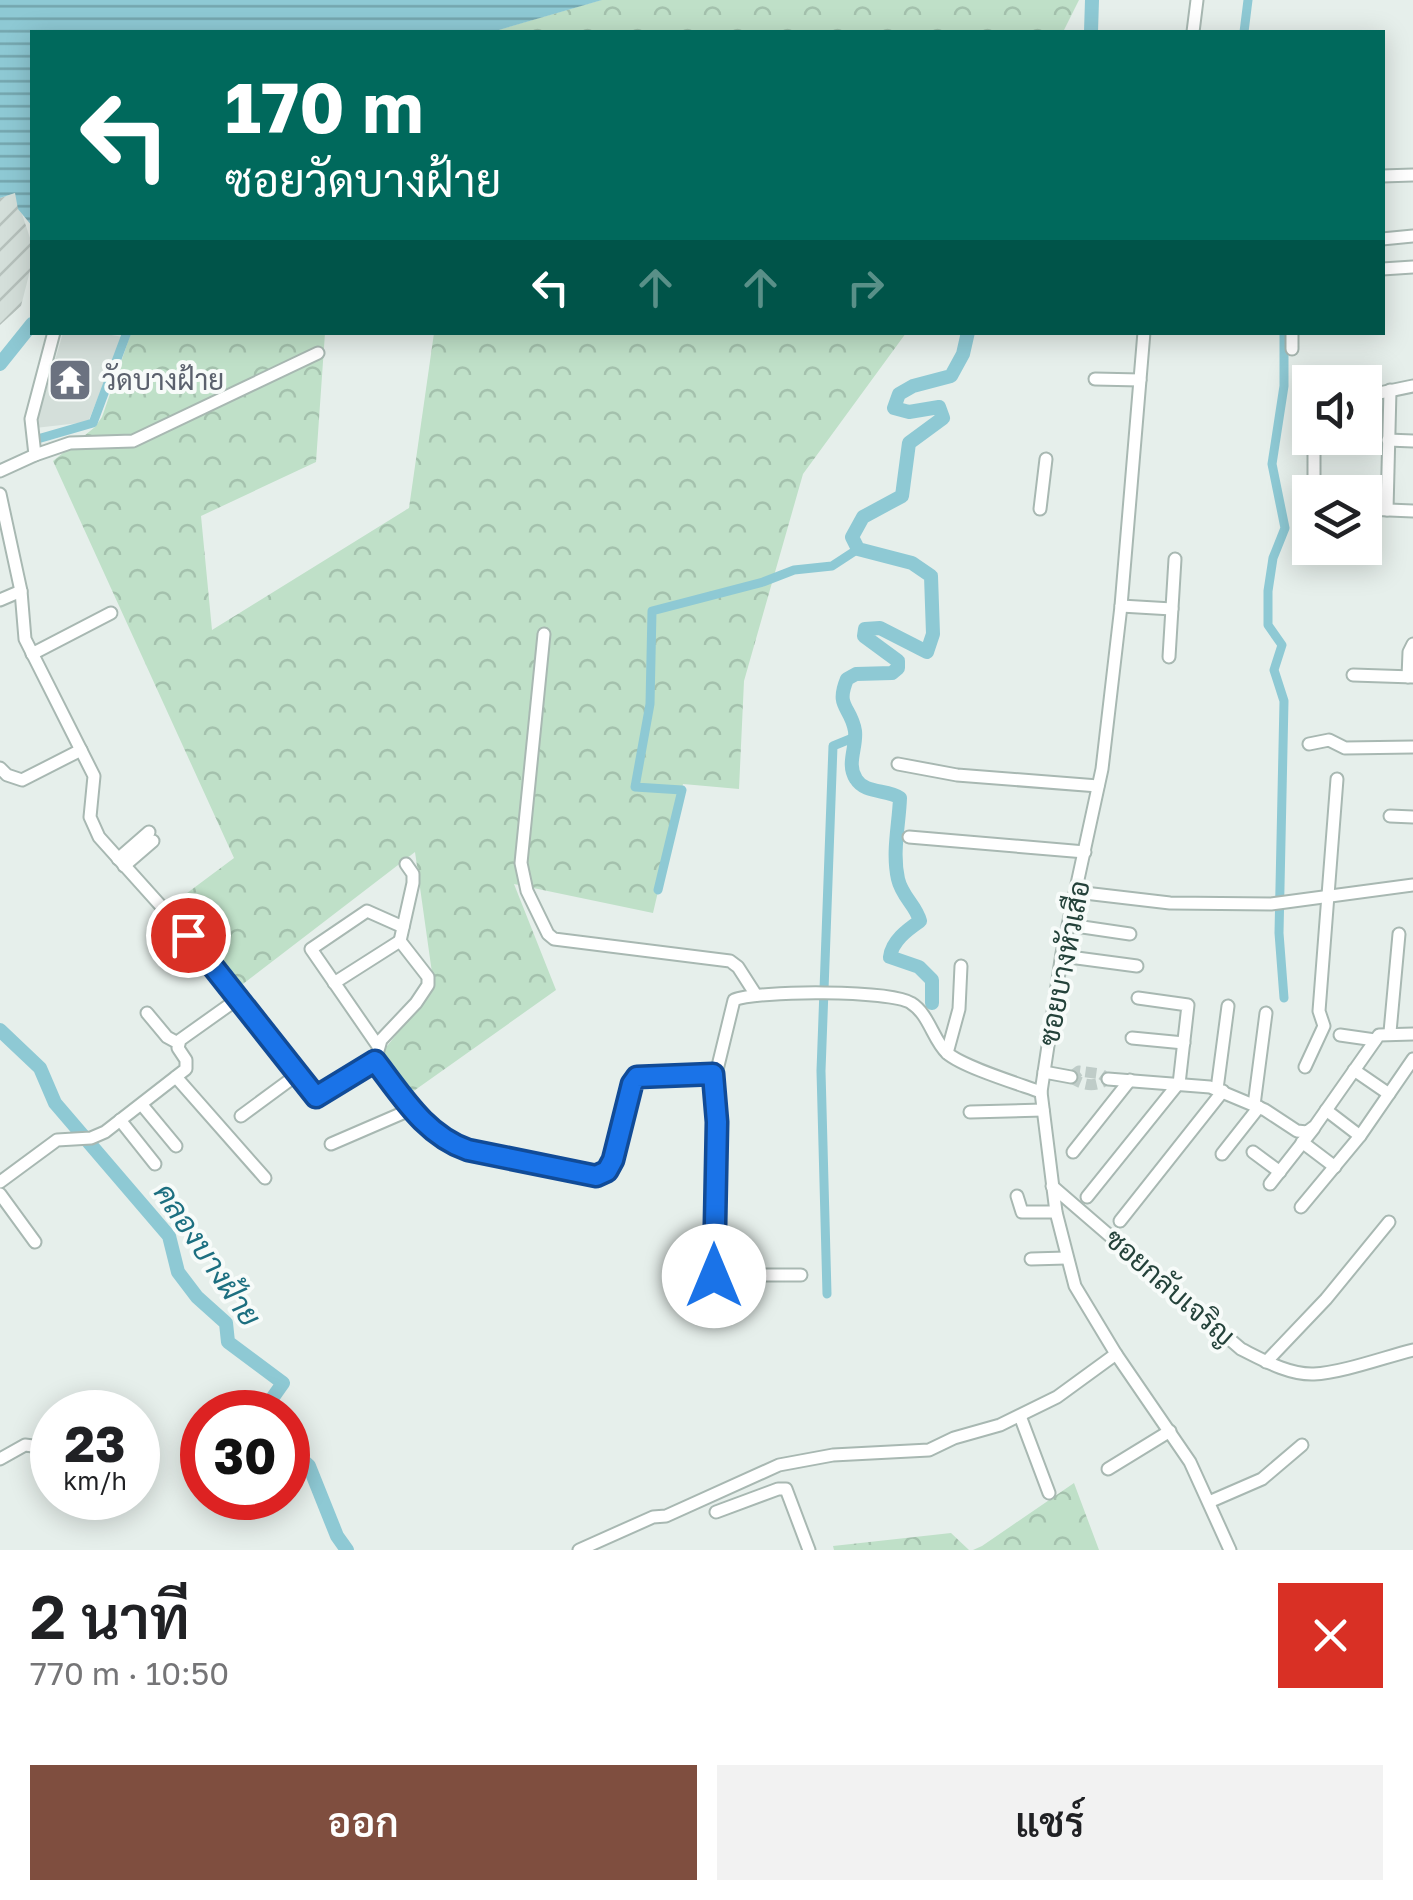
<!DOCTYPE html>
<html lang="th">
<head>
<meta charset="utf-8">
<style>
  :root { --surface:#fff; --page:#f2f2f2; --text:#202124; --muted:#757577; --accent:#7f4e3f }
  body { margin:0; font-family:"Golos Text",Sarabun,sans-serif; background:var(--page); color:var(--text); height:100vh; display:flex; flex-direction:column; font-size:38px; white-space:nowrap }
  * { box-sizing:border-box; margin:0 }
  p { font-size:32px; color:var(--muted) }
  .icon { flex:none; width:55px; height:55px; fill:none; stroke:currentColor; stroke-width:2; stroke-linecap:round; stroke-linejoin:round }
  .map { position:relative; height:1550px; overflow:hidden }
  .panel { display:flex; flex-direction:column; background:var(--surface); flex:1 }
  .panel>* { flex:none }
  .banner { position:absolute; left:30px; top:30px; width:1355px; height:305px; border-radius:0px; box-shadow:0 5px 25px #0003; background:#00695c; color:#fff; overflow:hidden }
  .fabs { position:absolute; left:1292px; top:365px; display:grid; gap:20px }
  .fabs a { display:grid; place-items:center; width:90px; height:90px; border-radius:0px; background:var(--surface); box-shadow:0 5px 25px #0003; font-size:50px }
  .speed { position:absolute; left:30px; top:1390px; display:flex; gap:20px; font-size:50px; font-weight:700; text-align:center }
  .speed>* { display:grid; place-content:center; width:130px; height:130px; border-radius:50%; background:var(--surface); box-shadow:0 5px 25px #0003; line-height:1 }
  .speed small { font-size:25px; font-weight:400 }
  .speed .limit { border:15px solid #d22; background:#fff; color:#111 }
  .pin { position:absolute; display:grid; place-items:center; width:85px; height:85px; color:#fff; margin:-42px; border:5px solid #fff; border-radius:50%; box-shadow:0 2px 10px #0007 }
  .me { position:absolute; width:110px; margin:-55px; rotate:0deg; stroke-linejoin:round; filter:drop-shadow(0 0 8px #0008) }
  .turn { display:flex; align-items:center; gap:35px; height:210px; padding:0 30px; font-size:45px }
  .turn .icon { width:130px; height:130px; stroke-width:2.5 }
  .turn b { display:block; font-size:70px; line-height:85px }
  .lanes { display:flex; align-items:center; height:95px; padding:0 30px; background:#0003; justify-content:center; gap:50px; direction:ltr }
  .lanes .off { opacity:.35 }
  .round { display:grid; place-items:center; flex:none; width:105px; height:105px; border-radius:0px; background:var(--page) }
  .overview { display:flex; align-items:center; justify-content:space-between; height:170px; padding:0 30px }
  h1 { font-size:60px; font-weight:600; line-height:75px }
  .button { display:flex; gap:20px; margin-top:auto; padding:20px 30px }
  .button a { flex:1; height:115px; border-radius:0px; background:var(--accent); color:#fff; font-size:40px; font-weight:600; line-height:115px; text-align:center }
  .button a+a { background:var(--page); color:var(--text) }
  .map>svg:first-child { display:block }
</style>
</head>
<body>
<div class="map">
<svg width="1413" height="1550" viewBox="0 0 1413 1550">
  <defs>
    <pattern id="industrial-furrows" width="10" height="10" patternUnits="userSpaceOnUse" patternTransform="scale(2.5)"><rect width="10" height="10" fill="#d4dfda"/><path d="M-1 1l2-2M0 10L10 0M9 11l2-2" fill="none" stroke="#b6c1bc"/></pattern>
    <pattern id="forest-crowns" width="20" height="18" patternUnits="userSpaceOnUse" patternTransform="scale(2.5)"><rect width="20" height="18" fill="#bfe0c8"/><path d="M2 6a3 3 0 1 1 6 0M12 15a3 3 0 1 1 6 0" fill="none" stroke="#a4c1ad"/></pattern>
    <pattern id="water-rules" width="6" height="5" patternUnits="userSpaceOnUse" patternTransform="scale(2.5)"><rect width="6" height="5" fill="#8ec9d4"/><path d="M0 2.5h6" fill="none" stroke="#74a5ad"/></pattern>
  </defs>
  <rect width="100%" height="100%" fill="#e6efeb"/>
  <path fill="#d4dfda" d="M63,333H100L123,337L88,422L35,428Z"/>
  <path fill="url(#industrial-furrows)" d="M15,193L32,244V263L21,306L0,325V198Z"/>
  <g fill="url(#forest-crowns)">
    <path d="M601,0H1079L1063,32H491Z"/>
    <path d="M131,333H325L316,462L201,516L212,630L409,508L434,333H906L803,474L744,681L739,789L683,784L653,913L514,884L556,990L408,1095L380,1055L434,987L415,852L239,987L171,905L234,858L53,461L95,427L102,417Z"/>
    <path d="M1074,1483L1099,1550H973L982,1546Z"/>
    <path d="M951,1533L969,1550H834L833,1546Z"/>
  </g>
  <path fill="url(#water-rules)" d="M0,0H602L492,32H32V226L18,209L15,193L0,198Z"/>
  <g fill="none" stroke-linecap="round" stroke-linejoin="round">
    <g stroke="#8ec9d4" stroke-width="9">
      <path d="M1244,32L1248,0"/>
      <path d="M1284,332V386L1272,464L1285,528L1273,558L1268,591V625L1282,645L1274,670L1284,701L1279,933L1284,998"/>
      <path d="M41,438L93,423L127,332"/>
      <path d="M658,890L682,790L635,787L650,704L652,611L763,582L794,570L832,566L858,549"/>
      <path d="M0,1032L1,1031"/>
      <path d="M827,1294L821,1071L833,746L855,737"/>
    </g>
    <g stroke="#8ec9d4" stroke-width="14">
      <path d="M1091,32L1092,0"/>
      <path d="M0,364L32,324"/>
      <path d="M932,1003V980L919,967L890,957C892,941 907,930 920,921C916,905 902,897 898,879C892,852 899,825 900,798C887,789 865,794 856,779C846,764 857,747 855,731C851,706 835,708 847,679L856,674L892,673L898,668V661L864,636L865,629L880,628L927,652L933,634L931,576L912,563L858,549L852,537L863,517L902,496L909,443L943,418L939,407L909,412L894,408L899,394L913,386L951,376L963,354L968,332"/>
      <path d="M0,1030L40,1068L55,1103L169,1236L178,1272L197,1297L226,1323L228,1342L283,1383L271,1400L272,1412"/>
      <path d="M288,1447L309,1466L337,1536L347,1550"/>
    </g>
    <g stroke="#bfccc8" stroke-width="11" stroke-dasharray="11 5.5" stroke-linecap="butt">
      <path d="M1071,1077C1083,1086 1095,1088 1108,1079"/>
      <path d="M1071,1077L1079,1071L1101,1074L1108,1079"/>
    </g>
    <defs>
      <g id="minor">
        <path d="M1193,32L1197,0"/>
        <path d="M1382,176L1413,175"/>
        <path d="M1382,239L1413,236"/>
        <path d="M1382,269L1413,267"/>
        <path d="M1144,332L1121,606L1102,769L1062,953L1041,1092L1056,1212L1075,1286L1116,1354L1190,1462L1230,1550"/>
        <path d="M1292,332V349"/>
        <path d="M1095,379L1140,380"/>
        <path d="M1365,396L1413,386"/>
        <path d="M1388,440L1413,441"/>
        <path d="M35,455L70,443L133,441L318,353"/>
        <path d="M0,471L35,455L31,419L54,332"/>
        <path d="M1314,492V438"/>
        <path d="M0,494L21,591L25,639L94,776L90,817L99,837L196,945L316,1097L375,1061C398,1091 419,1123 451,1144L597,1176L607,1171L613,1160L631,1084L644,1074L702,1077L717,1070L734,1000C758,990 891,990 911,1003C929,1014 933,1040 947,1053C963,1067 1019,1084 1041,1092"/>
        <path d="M1040,509L1046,459"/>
        <path d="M1365,509L1413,511"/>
        <path d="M1387,510L1390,390"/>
        <path d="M0,600L21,591"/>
        <path d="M1121,606L1172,609"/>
        <path d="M544,634L521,863L527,891L548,934L554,939L730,961L738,967L756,995"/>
        <path d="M32,654L111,613"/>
        <path d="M1169,657L1175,559"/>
        <path d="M1353,675L1413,677"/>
        <path d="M1408,677L1409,652L1413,644"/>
        <path d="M1309,744L1329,740L1345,748L1413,747"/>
        <path d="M898,764L957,775L1098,786"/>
        <path d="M0,768L7,775L22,780L81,750"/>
        <path d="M1390,816L1413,817"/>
        <path d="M909,837L1085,852"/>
        <path d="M118,859L149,832"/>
        <path d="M124,866L153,841"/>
        <path d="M1076,892L1170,903L1271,904L1413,885"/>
        <path d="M1069,925L1130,934"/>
        <path d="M1062,956L1137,966"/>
        <path d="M334,983L400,941"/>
        <path d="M1138,998L1188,1005L1179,1084"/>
        <path d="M147,1013L167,1037L178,1043"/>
        <path d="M1390,1032L1399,934"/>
        <path d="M1340,1035L1375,1040"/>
        <path d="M1132,1038L1184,1043"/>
        <path d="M378,1046L311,949L367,911L403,927"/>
        <path d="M947,1053L959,1009L961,966"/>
        <path d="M375,1061L381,1040L416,1003L428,985V977L400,941L413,883V874L406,864"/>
        <path d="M1305,1067L1324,1026L1319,1011L1337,779"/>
        <path d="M1354,1070L1389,1094"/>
        <path d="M1044,1072L1071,1077"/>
        <path d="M713,1074L717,1123L713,1275H801"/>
        <path d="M176,1077L265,1178"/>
        <path d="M1108,1079L1210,1087L1265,1110L1297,1131L1307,1132L1315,1126L1379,1035L1413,1034"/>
        <path d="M1217,1089L1228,1006"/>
        <path d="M142,1105L176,1146"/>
        <path d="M1254,1105L1266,1013"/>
        <path d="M1326,1110L1360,1136"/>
        <path d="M970,1112L1043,1110"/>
        <path d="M241,1116L298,1074"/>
        <path d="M120,1120L155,1164"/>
        <path d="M1302,1142L1335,1167"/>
        <path d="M331,1144L412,1109"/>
        <path d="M1073,1152L1130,1080"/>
        <path d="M1253,1152L1280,1172"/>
        <path d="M1222,1154L1259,1107"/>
        <path d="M0,1182L57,1140L91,1138L105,1132L186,1069V1060L178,1048L180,1040L239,998"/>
        <path d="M1270,1184L1314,1128"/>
        <path d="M1052,1186L1241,1349C1263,1360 1289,1375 1314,1374C1341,1373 1385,1357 1413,1350"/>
        <path d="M0,1194L35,1242"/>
        <path d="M1017,1196L1022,1212H1056"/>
        <path d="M1087,1197L1178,1084"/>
        <path d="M1301,1207L1360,1136L1413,1059"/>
        <path d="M1120,1221L1223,1091"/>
        <path d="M1031,1259L1066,1258"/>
        <path d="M1266,1362L1326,1299L1389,1222"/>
        <path d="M1020,1416L1049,1493"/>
        <path d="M0,1459L25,1445L41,1447L52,1441"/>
        <path d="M1108,1469L1170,1431"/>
        <path d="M1209,1502L1262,1479L1302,1445"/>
        <path d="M716,1512L778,1489H786L809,1550"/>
        <path d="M579,1550L653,1517L666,1516L779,1465L833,1455L929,1450L954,1438L1000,1425L1057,1397L1116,1354"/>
      </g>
    </defs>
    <use href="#minor" stroke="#a8b8b2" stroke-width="15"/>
    <use href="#minor" stroke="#fff" stroke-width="11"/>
  </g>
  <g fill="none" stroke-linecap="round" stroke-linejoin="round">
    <defs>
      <path id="route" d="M188,935L316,1097L375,1061C402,1096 425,1135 468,1150L596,1176L607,1171L613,1160L632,1084L637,1077L713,1074L717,1122L714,1276"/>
    </defs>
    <use href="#route" stroke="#114b97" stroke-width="25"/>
    <use href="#route" stroke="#1a73e8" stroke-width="18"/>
  </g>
  <defs>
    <symbol id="temple-square" viewBox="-11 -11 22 22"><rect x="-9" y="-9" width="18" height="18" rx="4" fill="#6b7280" stroke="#f7fbf9"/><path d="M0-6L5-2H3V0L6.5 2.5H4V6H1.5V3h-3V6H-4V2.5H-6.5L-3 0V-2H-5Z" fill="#fff"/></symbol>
  </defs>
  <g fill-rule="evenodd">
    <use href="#temple-square" x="45" y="355" width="50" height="50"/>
  </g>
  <g text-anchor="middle" stroke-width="8" stroke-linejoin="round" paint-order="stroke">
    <g font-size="28" fill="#5b616d" stroke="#f7fbf9" text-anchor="start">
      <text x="102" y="390">วัดบางฝ้าย</text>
    </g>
    <g font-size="28" fill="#24423a" stroke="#f7fbf9">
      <text transform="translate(1064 963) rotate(-79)" y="10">ซอยบางหัวเสือ</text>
      <text transform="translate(1170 1287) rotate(41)" y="10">ซอยกลับเจริญ</text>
    </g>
    <g font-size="30" font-style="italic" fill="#1c6f80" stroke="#f7fbf9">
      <text transform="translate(207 1255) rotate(56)" y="10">คลองบางฝ้าย</text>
    </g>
  </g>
</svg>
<div class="fabs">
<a><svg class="icon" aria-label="sound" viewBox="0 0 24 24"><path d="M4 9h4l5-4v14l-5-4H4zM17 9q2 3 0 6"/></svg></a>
<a><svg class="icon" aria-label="layers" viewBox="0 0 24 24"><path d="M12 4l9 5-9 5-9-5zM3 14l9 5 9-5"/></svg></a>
</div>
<div class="speed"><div>23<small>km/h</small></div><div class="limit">30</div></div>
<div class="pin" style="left:188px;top:935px;background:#d93025"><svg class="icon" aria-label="arrive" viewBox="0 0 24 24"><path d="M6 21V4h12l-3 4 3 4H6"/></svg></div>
<svg class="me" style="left:714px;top:1276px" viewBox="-20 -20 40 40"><circle r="19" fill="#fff"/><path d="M0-13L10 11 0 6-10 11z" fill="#1a73e8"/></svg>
<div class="banner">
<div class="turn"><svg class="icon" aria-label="left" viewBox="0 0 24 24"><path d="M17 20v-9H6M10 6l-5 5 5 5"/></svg><div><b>170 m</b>ซอยวัดบางฝ้าย</div></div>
<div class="lanes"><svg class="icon" aria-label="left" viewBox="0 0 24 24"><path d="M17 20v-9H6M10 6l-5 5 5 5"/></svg><svg class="icon off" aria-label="ahead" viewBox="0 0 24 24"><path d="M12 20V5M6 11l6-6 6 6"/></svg><svg class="icon off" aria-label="ahead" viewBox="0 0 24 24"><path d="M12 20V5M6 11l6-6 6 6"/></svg><svg class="icon off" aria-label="right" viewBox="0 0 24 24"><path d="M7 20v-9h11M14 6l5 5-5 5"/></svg></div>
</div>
</div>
<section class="panel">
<div class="overview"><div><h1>2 นาที</h1><p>770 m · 10:50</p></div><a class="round" style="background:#d93025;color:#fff"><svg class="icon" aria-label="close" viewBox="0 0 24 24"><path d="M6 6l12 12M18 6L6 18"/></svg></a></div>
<div class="button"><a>ออก</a><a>แชร์</a></div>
</section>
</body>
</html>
